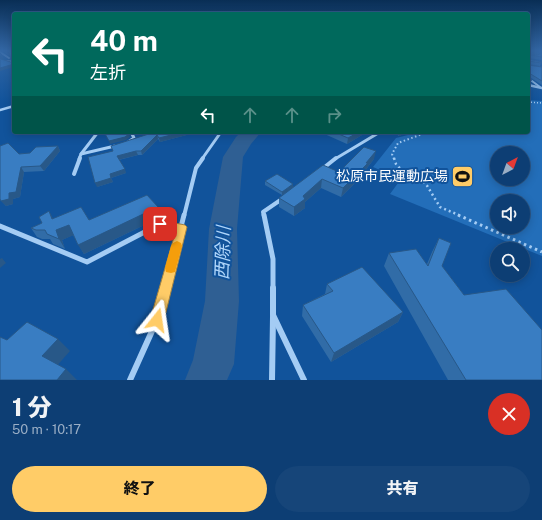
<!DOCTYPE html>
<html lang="ja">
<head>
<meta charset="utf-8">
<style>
  :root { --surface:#0d3e74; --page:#164579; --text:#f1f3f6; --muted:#9aaec5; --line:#2d5786; --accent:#ffcc67 }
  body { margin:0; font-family:"Public Sans","Noto Sans JP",sans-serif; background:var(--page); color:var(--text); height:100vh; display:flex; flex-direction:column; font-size:15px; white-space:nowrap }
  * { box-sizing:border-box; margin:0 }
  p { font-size:13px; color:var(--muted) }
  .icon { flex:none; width:22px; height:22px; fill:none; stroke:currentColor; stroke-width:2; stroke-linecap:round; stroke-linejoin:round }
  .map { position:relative; height:380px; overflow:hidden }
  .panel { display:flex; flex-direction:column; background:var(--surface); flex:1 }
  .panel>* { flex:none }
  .hud { position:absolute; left:12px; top:12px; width:518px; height:122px; border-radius:4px; box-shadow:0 2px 10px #0003,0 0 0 1px var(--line); background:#00695c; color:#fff; overflow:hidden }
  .needle { width:26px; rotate:41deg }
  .fabs { position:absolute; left:490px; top:146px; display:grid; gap:8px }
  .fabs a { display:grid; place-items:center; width:40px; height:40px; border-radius:50%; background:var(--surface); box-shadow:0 2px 10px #0003,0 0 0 1px var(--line); font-size:20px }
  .pin { position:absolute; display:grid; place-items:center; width:34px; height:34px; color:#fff; margin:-17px; border-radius:8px; box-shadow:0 2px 6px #0006 }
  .me { position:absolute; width:44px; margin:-22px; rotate:15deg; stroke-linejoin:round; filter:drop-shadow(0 0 3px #0008) }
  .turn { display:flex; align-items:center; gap:14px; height:84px; padding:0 12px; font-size:18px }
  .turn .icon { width:52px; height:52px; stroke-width:2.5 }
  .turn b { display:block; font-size:28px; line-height:34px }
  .lanes { display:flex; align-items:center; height:38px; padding:0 12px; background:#0003; justify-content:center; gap:20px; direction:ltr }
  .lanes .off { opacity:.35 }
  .round { display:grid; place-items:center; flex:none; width:42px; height:42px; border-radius:21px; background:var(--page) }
  .head { display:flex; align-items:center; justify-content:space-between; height:68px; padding:0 12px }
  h1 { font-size:24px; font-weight:800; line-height:30px }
  .action { display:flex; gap:8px; margin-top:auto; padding:8px 12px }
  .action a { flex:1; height:46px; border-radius:24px; background:var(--accent); color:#111; font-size:16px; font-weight:800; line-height:46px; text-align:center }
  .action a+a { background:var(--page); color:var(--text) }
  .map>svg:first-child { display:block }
</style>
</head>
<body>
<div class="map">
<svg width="542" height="380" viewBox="0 0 542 380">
  <rect width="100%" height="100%" fill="#11539b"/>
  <path fill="#236eb9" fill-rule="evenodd" d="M528,100L542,101V256L390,194L401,179L373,167L396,138L420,132H528ZM497,153H523V179H497ZM497,201H523V227H497Z"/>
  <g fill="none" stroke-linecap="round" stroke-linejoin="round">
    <g fill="#2f5f93" fill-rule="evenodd">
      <path d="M528,50H539L542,52V59L528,53Z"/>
      <path d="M241,132H261L251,144L243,157L237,229L239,301L234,364L227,380H185L193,360L205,301L209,229L223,157L236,137Z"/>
    </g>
    <path stroke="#a4ccf4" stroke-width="1.5" stroke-dasharray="1 2" stroke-linecap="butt" d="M528,102L542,103"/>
    <path stroke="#a4ccf4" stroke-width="2" stroke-dasharray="1.5 2.5" stroke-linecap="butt" d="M394,159L392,154L398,143L428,132"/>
    <path stroke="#a4ccf4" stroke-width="2.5" stroke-dasharray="2 3" stroke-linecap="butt" d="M394,158L396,164L406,175L420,179L426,184L440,207L461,216"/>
    <path stroke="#a4ccf4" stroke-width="3" stroke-dasharray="2.5 3.5" stroke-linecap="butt" d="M458,215L542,252"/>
    <path stroke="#a4ccf4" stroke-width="2" d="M528,78L540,87"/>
    <g stroke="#a4ccf4" stroke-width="2">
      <path d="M0,52L9,58"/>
      <path d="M5,61L14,62"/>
    </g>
    <g stroke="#a4ccf4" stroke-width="2.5">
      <path d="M528,85L542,88"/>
      <path d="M0,110L14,106"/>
    </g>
    <g stroke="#a4ccf4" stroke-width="3">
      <path d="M128,142L134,138L131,132"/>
      <path d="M81,154L115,146"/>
      <path d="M79,159L81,154L98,132"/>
      <path d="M202,159L221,132"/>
      <path d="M335,159L380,132"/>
    </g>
    <g stroke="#a4ccf4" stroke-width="4">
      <path d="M321,170L336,158"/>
      <path d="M74,174L80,158"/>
      <path d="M184,216L196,168L203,158"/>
      <path d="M264,216L263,212L282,199"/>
    </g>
    <g stroke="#a4ccf4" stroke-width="5">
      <path d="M264,215L273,259V289"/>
      <path d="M0,226L87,262L160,224L182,227"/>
      <path d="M165,289L184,215"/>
    </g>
    <g stroke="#a4ccf4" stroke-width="6">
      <path d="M273,288V315L304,380"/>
      <path d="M130,380L157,320L165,288"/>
      <path d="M272,380L273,317"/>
    </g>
  </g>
  <g fill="#316ca7">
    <path d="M0,50H14V62V60L11,59L10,56Z"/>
    <path d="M533,50H542V60L528,58V53L529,54L538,55L537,53L532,52Z"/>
    <path d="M528,59V60L542,62L540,66L528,64Z"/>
    <path d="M528,65L542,67V85L528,76Z"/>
    <path d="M528,77L532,80L530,83H528Z"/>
    <path d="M154,132H198L160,142L158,139L142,155H138L119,160L126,173L111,178L113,182L97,187L113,151Z"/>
    <path d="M320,132H367L347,144Z"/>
    <path d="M393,132H410L399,136Z"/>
    <path d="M58,146L60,151L44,171L24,172L20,197L13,199V204L6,206L0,199L19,154L30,153Z"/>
    <path d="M374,159L367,168L366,172L341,197L321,188L305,202V208L294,216L279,207V198L292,188L282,195L265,185V181L293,187Z"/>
    <path d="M161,217L84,254L73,235L62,240L65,249L53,244L50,239H42L37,237L31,228L53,218L89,220Z"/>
    <path d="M439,238L442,266L464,295L542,380H448L384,266L389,253L427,264L432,252Z"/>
    <path d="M327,284L403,312L398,322L331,362L302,316L303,305L325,294Z"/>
  </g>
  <g fill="#285888">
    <path d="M2,55L4,58L2,59H1L0,56Z"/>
    <path d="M14,64V67L0,71V68Z"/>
    <path d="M183,132H198L160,142L159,138Z"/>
    <path d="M359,132H367L347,144L348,138Z"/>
    <path d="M400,132H410L399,136Z"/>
    <path d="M129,134L130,137L126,140L110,144L109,141Z"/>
    <path d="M157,135L158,139L142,155L141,151Z"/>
    <path d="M58,146L60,151L44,171L40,166Z"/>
    <path d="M136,151L138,155L118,160L117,156Z"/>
    <path d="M376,151L374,159L367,168L366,172L341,197L343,188Z"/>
    <path d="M21,167L24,172L20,197L13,199V204L6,206L1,201Z"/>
    <path d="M125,169L126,173L111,178L110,174Z"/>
    <path d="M111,178L113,182L97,187L95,183Z"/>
    <path d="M322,179L321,188L305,202V208L294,216V207L303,196Z"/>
    <path d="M293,184V188L282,195V192Z"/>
    <path d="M158,207L161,217L84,254L78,245Z"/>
    <path d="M49,211L54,220L52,219Z"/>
    <path d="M69,225L74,235L62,240L65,249L59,239L56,230Z"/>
    <path d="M2,258L6,263L0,268V259Z"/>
    <path d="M403,312L398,322L331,362L334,353Z"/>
    <path d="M58,339L70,351L55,368L42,356Z"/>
    <path d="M66,369L77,380H57Z"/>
  </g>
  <g fill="#397dc2" stroke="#285888">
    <path d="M4,50H14V57L10,56L9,53Z"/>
    <path d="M537,50H542V57L530,55L528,56V53L529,54L537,55L540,54L538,50Z"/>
    <path d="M0,53L2,55L0,56L1,59L14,63V64L0,68Z"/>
    <path d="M528,59L542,62L541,63L529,61L528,63Z"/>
    <path d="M528,65L542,67V81L529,73L528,75Z"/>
    <path d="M528,77L532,80H528Z"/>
    <path d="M104,132H128L129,134L125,137L109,141Z"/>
    <path d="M155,132H183L159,138L157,135L141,151H136L117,156L125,169L110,174L111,178L95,183L88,157L113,151L111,146Z"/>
    <path d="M334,132H359L348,138Z"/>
    <path d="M8,143L19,154L30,153L36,147L58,146L40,166L21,167L16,192L9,193V199L1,201L0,199V146Z"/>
    <path d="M364,147L376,151L366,163H368L343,188L322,179L303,196L305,199L294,207L279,198L323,165L339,172Z"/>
    <path d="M277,174L293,184L282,192L265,181Z"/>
    <path d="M147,195L158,207L78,245L69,225L56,230L59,239L47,234L45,230H36L31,228L42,223L39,217L49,211L52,219L81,207L89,220Z"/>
    <path d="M439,238L451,243L442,266L464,295L506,289L542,330V380H466L389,253L416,249L428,266Z"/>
    <path d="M362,267L403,312L334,353L303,305L333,291L327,284Z"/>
    <path d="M27,322L58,339L42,356L66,369L57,380H0V337L7,340Z"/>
  </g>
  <linearGradient id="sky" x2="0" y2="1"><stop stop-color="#092e55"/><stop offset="0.49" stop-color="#3266a4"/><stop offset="1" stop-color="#3266a4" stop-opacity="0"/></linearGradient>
  <rect width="542" height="103" fill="url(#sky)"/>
  <path fill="#ffcc67" stroke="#a68543" d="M160,220L185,225L187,227L164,320L162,325L157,327L152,325L150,320L176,230L157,226L155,224L157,221Z"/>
  <path fill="#f59e0b" d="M177,241L181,243L182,246L175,272L171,273L166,272L165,268L171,246L173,243Z"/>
  <defs>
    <symbol id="stadium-square" viewBox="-11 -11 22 22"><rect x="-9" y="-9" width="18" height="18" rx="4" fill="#ffcc67" stroke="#11539b"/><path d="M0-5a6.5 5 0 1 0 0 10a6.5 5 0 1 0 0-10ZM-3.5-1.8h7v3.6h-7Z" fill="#111"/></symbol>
  </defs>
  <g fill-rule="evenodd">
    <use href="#stadium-square" x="450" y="164" width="25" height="25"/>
  </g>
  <g text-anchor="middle" stroke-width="4" stroke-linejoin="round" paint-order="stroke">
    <g font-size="14" fill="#fff" stroke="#11539b" text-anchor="end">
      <text x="448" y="181">松原市民運動広場</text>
    </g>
    <g font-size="18" font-style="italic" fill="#b0d6fb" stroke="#11539b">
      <text transform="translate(223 253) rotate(-88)" y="6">西除川</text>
    </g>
  </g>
</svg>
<div class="fabs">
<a><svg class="needle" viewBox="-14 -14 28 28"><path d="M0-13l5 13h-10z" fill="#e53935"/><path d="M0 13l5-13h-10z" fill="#9aaec5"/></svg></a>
<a><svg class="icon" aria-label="sound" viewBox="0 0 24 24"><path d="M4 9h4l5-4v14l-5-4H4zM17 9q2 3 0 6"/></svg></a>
<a><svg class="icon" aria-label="search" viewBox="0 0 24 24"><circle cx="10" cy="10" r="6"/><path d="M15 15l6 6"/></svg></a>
</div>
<div class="pin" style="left:160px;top:224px;background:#d93025"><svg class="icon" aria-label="arrive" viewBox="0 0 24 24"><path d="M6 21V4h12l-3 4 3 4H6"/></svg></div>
<svg class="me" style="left:157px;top:320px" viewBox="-20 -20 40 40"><path d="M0-17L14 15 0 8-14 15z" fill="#ffcc67" stroke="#fff" stroke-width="4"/></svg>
<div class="hud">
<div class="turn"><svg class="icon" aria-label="left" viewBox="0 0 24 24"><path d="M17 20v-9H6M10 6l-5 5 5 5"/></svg><div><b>40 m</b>左折</div></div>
<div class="lanes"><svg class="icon" aria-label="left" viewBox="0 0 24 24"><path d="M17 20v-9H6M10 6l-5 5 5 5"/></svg><svg class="icon off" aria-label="ahead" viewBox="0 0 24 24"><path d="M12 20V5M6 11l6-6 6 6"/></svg><svg class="icon off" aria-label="ahead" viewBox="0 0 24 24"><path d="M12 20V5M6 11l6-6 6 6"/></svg><svg class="icon off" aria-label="right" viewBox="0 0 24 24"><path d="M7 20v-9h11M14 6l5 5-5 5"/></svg></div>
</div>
</div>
<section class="panel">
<div class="head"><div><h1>1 分</h1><p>50 m · 10:17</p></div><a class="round" style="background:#d93025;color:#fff"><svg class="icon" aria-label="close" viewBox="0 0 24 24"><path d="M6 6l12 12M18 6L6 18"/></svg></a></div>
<div class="action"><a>終了</a><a>共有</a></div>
</section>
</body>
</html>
